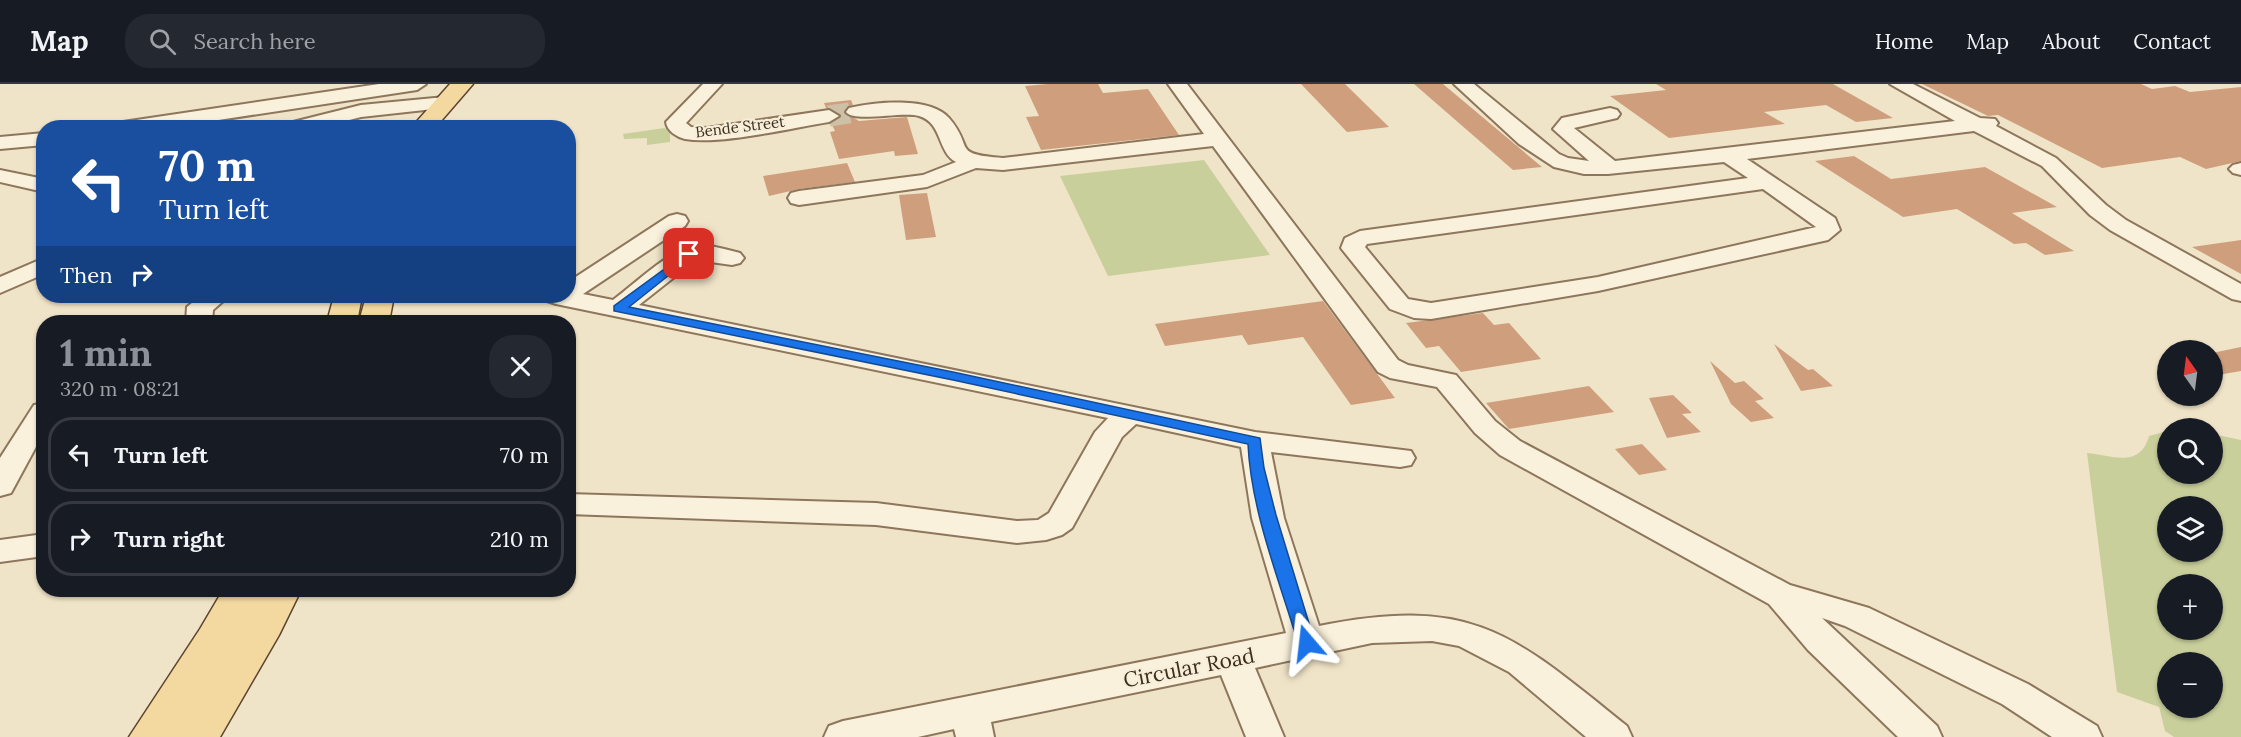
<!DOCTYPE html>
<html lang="en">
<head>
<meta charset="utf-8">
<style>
  :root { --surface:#171b24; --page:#242831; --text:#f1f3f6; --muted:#9ea1a6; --line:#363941; --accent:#8c9099 }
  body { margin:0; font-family:Lora,serif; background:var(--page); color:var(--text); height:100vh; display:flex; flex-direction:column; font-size:22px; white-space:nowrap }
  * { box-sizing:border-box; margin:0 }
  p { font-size:20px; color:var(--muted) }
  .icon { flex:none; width:33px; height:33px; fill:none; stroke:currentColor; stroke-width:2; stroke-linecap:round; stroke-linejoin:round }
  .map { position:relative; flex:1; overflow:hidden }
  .panel { position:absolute; left:36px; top:231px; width:540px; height:282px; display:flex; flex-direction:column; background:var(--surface); border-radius:24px; box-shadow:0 2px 4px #0004 }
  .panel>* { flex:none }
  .top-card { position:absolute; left:36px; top:36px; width:540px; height:183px; border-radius:24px; box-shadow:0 2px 4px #0004; background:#1a4fa0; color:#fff; overflow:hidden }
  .needle { width:39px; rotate:346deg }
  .buttons { position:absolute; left:2157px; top:256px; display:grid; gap:12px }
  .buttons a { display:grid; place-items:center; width:66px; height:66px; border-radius:50%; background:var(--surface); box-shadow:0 2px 4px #0004; font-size:30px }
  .pin { position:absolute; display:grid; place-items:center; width:51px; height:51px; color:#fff; margin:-26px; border-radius:12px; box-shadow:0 3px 9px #0006 }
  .me { position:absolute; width:66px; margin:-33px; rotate:343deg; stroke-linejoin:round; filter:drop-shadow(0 0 4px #0008) }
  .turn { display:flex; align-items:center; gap:21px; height:126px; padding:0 24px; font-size:27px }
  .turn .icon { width:78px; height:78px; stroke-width:2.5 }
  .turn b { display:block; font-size:42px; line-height:51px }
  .then { display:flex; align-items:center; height:57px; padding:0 24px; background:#0003; gap:12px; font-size:22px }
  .round { display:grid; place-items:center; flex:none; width:63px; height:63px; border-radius:24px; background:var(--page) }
  .overview { display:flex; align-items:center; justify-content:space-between; height:102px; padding:0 24px }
  h1 { font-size:36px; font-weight:700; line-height:45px; color:var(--accent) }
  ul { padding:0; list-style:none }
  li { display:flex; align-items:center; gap:18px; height:75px; margin:0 12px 9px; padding:0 12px; border:3px solid var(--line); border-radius:24px }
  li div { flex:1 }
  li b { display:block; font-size:22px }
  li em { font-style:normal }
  header { display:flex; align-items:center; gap:36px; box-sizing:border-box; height:84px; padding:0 30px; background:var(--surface); border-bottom:2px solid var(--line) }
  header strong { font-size:28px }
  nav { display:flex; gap:33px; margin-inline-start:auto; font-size:21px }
  .search { width:420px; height:54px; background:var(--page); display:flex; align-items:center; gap:15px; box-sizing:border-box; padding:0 21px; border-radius:24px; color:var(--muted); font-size:22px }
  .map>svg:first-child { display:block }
</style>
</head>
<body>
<header>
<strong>Map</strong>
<div class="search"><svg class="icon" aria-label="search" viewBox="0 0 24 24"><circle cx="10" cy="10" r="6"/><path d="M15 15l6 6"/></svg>Search here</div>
<nav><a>Home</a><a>Map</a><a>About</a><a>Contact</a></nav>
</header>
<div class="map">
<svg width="2241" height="653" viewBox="0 0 2241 653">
  <rect width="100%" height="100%" fill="#f0e4c8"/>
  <g fill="#c9cf9b" fill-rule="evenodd">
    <path d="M664,44L670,46V58L647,61V54L624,55L623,50Z"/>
    <path d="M1204,76L1270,171L1108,192L1060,92Z"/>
    <path d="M2167,347L2168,390H2212L2213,350L2241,356V653H2174L2165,647L2159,623L2117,608L2087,369C2114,372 2140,384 2149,352ZM2168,423H2212V468H2168ZM2168,501H2212V546H2168ZM2168,579H2212V624H2168Z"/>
  </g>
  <g fill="#cf9f7d">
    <path d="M1048,0H1098L1103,9L1148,5L1179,51L1041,66L1026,33L1039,32L1025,2Z"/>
    <path d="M1301,0H1345L1389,43L1347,48Z"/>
    <path d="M1414,0H1443L1542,83L1513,86Z"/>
    <path d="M1656,0H1833L1893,34L1856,38L1826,21L1764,28L1785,40L1669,54L1610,12L1666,6Z"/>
    <path d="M1922,0H2141L2152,5L2175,2L2190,8L2241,3V77L2206,85L2180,73L2102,84L1998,31L1988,32Z"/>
    <path d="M851,16L853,21L847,23L844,28L859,37L907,33L918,70L895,72L894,67L839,75L830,48L835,47L831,39L841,31L826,24L824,19Z"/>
    <path d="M1854,72L1891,95L1985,83L2057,123L2012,129L2074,167L2045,171L2026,159L2014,160L1957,125L1903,133L1815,77Z"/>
    <path d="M847,79L855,98L799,105L769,112L763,92Z"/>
    <path d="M927,109L936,153L906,156L899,111Z"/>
    <path d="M2241,156V190L2192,163Z"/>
    <path d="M1323,217L1395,314L1351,321L1303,253L1248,261L1242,251L1165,262L1155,240Z"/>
    <path d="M1483,229L1494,241L1509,239L1541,275L1461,288L1439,262L1426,264L1406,239Z"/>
    <path d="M1774,260L1808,286L1813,285L1833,302L1801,307Z"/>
    <path d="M2241,263V287L2212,292V269Z"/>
    <path d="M1710,277L1735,299L1744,297L1764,315L1755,317L1774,334L1751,338L1731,320Z"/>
    <path d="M1589,302L1614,328L1509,345L1486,319Z"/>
    <path d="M1673,311L1692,329L1682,330L1701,348L1667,354L1649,314Z"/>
    <path d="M1642,360L1667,386L1639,391L1615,365Z"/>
  </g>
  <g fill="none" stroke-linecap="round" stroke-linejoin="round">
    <path stroke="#ccc0a6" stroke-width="21" stroke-dasharray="21 10" stroke-linecap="butt" d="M829,32L856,28"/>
    <defs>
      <g id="minor">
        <path d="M379,0H426L417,6L166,44H113L123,38Z"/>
        <path d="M703,0H722L686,39L691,43L707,44L829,26L839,32L829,38C791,44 721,61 685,55C677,53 667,47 666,38Z"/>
        <path d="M1168,0H1187L1398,276L1408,281L1456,291L1495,337L1520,357L1790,501L1869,524L2028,600L2097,642L2102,653H2052L2002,620L1845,542L1822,534L1937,642L1942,653H1898L1808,566L1769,520L1500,371L1475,349L1437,303L1390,294L1378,288L1213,62L1003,86L976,84L927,103L799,121L791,119L788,114L791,109L799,107L923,91L956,78C937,68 943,39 919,32C903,27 854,39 846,28L849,24C874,18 930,12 949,34C975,64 950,70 1003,74L1204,50Z"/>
        <path d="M1454,0H1474L1559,70L1568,74L1589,77L1553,45L1562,34L1610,24L1617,26L1620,30L1617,34L1574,44L1615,77L1955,37L1890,0H1913L1980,34L1995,35L1998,39L1996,42L2056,74L2106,121L2126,136L2241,200V217L2232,215L2110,146L2090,131L2042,82L1974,47L1747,75L1835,134L1840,146L1828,156L1598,207L1431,235L1414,234L1390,225L1345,169L1341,164L1345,154L1360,147L1748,94L1724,78L1608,90H1584L1554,83L1519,60ZM1763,105L1816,143L1598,193L1431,219L1408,215L1365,163L1367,160Z"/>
        <path d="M445,13L455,19L452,23L361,33L318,44H282L285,40L361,21Z"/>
        <path d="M44,49V61L0,65V53Z"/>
        <path d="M2241,79V91L2233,89L2229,85L2233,81Z"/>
        <path d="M0,86L44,95V108L0,98Z"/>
        <path d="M677,130L685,132L688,137L685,142L583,210L613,216C635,200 673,162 699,161C712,161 728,166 740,169L744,174L740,179L732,181L696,176L639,221L1255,348L1411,367L1415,374L1411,381L1400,383L1271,368L1284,434L1319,542C1474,511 1512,550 1627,642L1632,653H1586L1509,588L1459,562L1432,557L1372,559L1255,584L1284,653H1246L1221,591L991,638L994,653H956L954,645L918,653H824L829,642L843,637L1286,549L1252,434L1241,363L1136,340L1122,353L1072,444L1062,451L1046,456L1017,459L876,441L568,430V410L876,419L1017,437L1038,436L1049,429L1095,348L1108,334L556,220L547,217L543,212H568V198L669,132Z"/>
        <path d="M44,174V190L0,209V193Z"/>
        <path d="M200,212H229L213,226L212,238H186L187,223Z"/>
        <path d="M44,319V348L11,409L0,412V374L34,321Z"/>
        <path d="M44,450V472L0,478V456Z"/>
      </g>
      <g id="major">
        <path d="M450,0H473L435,44H411Z"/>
        <path d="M334,212H362L357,238H327Z"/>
        <path d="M366,212H394L389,238H359Z"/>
        <path d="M223,506H301L279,551L220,653H129L200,545Z"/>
      </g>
    </defs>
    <use href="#minor" stroke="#8d765c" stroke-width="4"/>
    <use href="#major" stroke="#5b4430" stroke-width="3"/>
    <use href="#minor" fill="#faf1dc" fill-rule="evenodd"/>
    <use href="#major" fill="#f3d9a0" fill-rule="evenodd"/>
  </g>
  <path fill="#1a73e8" stroke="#114b97" stroke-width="1.5" d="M689,167L695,170L693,172L629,223L953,288L1260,354L1264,384L1276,431L1315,559L1313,563H1301L1298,559C1279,495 1251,427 1248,360L953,296L614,227V222Z"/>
  <g text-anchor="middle" stroke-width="4.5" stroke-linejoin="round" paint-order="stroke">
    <g font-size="15" fill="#3d2e20" stroke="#f7eed8">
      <text transform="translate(740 43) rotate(-7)" y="5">Bende Street</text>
    </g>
    <g font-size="21" fill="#3d2e20" stroke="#f7eed8">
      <text transform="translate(1189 584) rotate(-11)" y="7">Circular Road</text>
    </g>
  </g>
</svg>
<div class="buttons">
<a><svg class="needle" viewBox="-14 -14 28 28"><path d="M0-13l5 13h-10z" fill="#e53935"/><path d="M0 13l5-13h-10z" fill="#9ea1a6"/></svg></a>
<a><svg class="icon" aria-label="search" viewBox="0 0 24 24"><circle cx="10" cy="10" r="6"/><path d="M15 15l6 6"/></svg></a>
<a><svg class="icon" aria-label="layers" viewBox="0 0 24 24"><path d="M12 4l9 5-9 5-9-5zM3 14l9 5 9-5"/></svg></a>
<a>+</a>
<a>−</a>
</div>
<div class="pin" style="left:689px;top:170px;background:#d93025"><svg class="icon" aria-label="arrive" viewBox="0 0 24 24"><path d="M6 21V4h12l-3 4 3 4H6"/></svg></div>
<svg class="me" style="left:1307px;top:559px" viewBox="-20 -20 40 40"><path d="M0-17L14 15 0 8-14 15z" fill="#1a73e8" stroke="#fff" stroke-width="4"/></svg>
<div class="top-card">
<div class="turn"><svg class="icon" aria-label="left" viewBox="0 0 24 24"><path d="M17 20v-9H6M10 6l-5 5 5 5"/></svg><div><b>70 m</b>Turn left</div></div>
<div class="then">Then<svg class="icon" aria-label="right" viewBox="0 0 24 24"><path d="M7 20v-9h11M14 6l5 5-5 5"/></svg></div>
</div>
<section class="panel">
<div class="overview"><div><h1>1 min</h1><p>320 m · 08:21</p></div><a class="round"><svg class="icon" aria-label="close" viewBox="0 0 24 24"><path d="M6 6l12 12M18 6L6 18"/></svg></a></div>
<ul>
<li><svg class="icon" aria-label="left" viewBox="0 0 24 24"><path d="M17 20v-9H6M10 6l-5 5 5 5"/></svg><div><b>Turn left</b></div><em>70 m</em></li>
<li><svg class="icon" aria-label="right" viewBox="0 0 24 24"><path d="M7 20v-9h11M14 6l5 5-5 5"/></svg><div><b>Turn right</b></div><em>210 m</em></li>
</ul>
</section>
</div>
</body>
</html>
